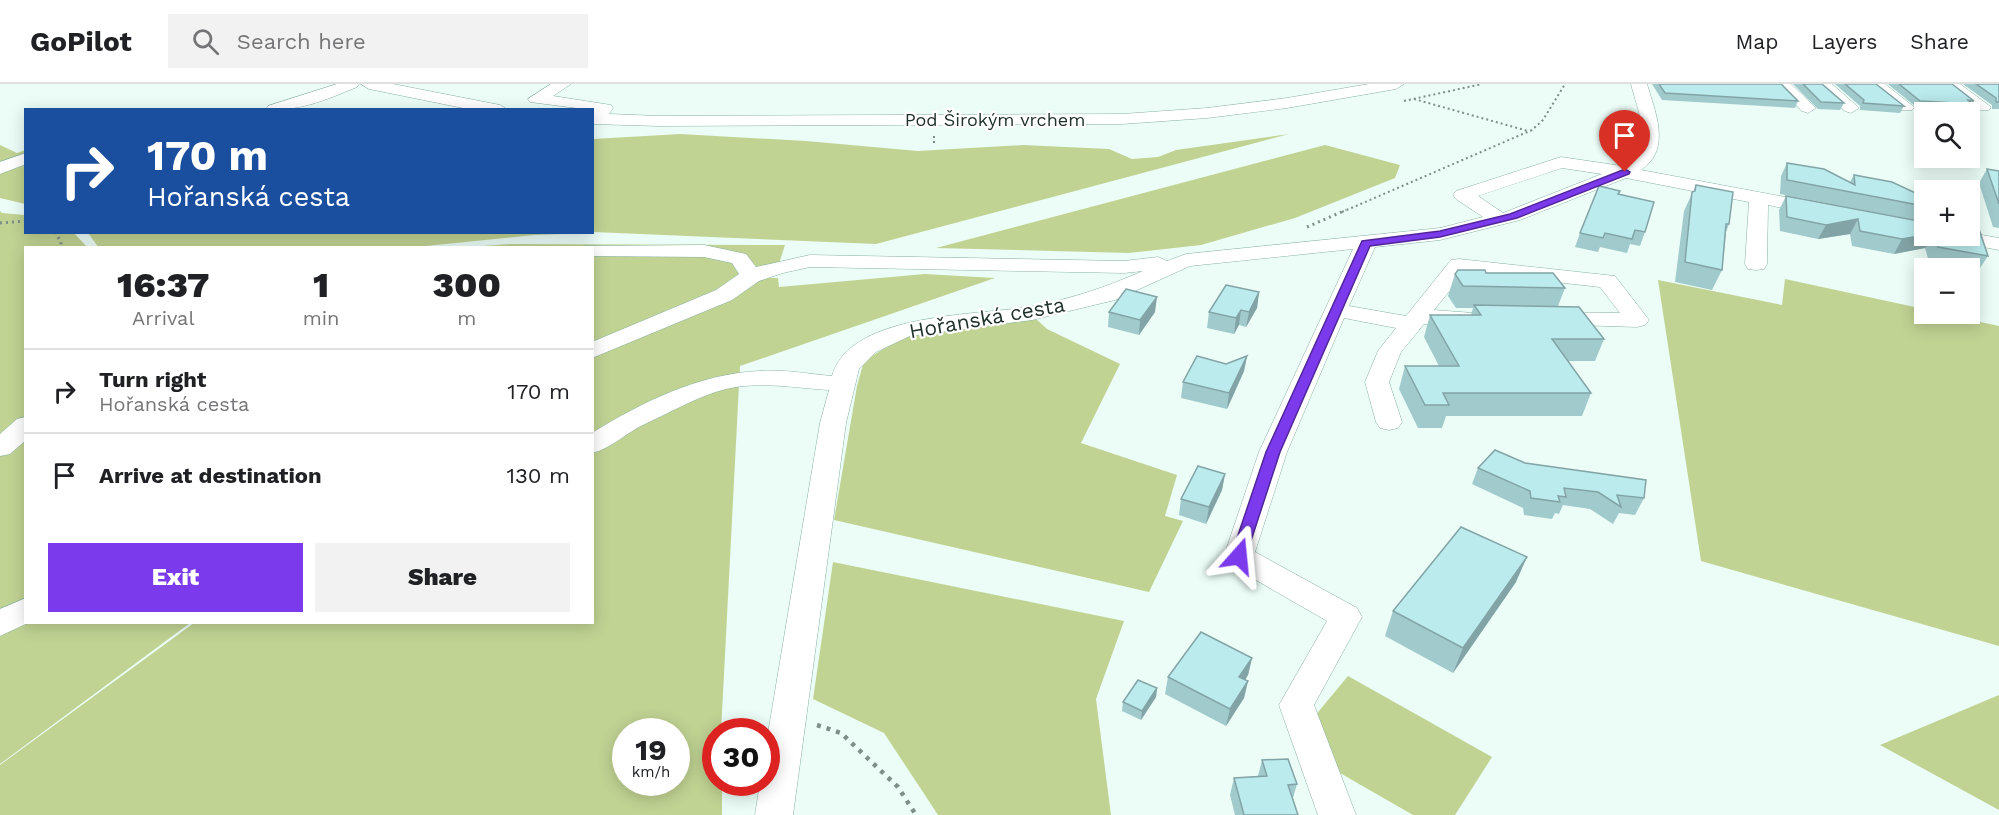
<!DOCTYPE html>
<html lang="en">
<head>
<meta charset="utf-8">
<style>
  :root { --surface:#fff; --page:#f2f2f2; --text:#202124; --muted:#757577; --line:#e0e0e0; --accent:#7c3aed }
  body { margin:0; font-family:"Work Sans",sans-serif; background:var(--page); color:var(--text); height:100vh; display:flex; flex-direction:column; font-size:22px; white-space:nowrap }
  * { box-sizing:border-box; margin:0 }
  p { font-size:20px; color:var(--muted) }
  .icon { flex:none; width:33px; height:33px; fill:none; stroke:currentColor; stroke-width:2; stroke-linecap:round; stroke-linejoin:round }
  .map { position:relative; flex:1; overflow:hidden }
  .details { position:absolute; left:24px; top:162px; width:570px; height:378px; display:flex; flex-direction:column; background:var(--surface); border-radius:0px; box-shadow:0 3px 15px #0003 }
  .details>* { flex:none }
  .top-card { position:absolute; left:24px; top:24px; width:570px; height:126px; border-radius:0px; box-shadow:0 3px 15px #0003; background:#1a4fa0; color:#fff; overflow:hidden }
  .controls { position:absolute; left:1914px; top:18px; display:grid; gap:12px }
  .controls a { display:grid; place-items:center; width:66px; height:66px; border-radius:0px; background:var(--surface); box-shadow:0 3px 15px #0003; font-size:30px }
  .speed { position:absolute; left:612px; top:634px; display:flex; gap:12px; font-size:30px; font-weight:700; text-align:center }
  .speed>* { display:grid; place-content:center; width:78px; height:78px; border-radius:50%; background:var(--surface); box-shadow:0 3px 15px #0003; line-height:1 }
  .speed small { font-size:15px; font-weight:400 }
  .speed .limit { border:9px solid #d22; background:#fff; color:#111 }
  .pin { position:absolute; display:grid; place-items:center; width:51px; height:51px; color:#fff; margin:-62px -26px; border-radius:50% 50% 50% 0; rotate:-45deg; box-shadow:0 0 6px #0007 }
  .pin .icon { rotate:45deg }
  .me { position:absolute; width:66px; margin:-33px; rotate:18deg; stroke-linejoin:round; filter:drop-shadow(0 0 4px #0008) }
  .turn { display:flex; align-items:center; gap:21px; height:126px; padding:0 24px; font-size:27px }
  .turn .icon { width:78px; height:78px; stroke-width:2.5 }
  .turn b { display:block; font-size:42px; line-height:51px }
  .eta { display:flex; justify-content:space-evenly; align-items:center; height:102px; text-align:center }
  .eta b { font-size:36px; font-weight:800; line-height:42px }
  .cta { display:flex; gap:12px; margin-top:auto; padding:12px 24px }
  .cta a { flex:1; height:69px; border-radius:0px; background:var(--accent); color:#fff; font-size:24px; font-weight:800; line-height:69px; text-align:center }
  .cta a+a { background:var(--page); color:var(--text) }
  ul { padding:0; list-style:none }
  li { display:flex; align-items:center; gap:18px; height:84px; padding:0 24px; border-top:2px solid var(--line) }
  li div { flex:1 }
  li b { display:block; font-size:22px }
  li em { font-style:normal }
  header { display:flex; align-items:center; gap:36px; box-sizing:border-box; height:84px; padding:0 30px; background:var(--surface); border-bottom:2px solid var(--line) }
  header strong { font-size:28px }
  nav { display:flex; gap:33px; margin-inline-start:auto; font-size:21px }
  .search { width:420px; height:54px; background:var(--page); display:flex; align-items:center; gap:15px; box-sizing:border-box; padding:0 21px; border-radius:0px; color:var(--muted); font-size:22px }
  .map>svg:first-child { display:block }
</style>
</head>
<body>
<header>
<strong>GoPilot</strong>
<div class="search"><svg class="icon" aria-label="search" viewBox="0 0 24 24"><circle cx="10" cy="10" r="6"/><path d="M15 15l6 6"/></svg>Search here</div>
<nav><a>Map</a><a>Layers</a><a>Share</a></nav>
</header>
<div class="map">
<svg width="1999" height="731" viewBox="0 0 1999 731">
  <rect width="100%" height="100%" fill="#ecfdf7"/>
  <g fill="#c1d393" fill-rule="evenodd">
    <path d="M680,50L806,57L918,67L1023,61L1109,65L1132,75L1158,73L1176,66L1289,50L876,160L593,148V55Z"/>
    <path d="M0,61L17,69L25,66V120L0,114Z"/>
    <path d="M1325,61L1400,81L1395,94L1295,134L1201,161L1129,169L936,164Z"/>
    <path d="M0,127L2,129L25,131L26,148L74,149L87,163L26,164V538L190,539L0,680Z"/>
    <path d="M88,149H592L534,151L406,164H99Z"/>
    <path d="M510,160L785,161L778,183L770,194H778L779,203L925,190L995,194L740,282L721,648H716V699H722V731H0V681L194,539L592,538V164L469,163ZM626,648H676V699H626Z"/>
    <path d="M1785,195L1924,225V230H1943L1999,242V562L1701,477L1658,196L1782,221Z"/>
    <path d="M1035,234L1047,245L1120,280L1081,359L1177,391L1165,432L1183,437L1149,508L834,436L857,302L864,277L909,249Z"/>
    <path d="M833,478L1124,537L1096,615L1111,731H938L884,649L813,615Z"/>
    <path d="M1348,592L1492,673L1455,731H1413L1333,685L1309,639Z"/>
    <path d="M1999,611V726L1880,661Z"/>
  </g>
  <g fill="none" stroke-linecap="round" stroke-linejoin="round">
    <defs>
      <g id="minor">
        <path d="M337,0H359L357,3C323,17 303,26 266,26L268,22Z"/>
        <path d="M361,0H393L500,21L508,26H473L369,5Z"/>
        <path d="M551,0H571L553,12L611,21L613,24L609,30L659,32L1122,30L1207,24L1287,14L1369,0H1404L1396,5L1287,24L1207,34L1122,40L659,42L592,40L594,28L592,26L530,18L528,15Z"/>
        <path d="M1631,0H1647C1655,28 1672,65 1641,86L1817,119L1824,121L1827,125L1824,129L1817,131L1768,121L1767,180L1764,185L1756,186L1748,185L1745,180L1749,118L1626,94L1520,136L1440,156L1375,163L1349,222L1406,232L1451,176L1459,175L1615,192L1649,236L1645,241L1637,243L1546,240L1543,235L1546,230L1554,228L1620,229L1600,203L1465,188L1434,226L1473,229L1476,234L1473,239L1465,241L1424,240L1401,268L1389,298L1402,338L1398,344L1389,346L1380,344L1376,338L1365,298L1378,267L1396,244L1344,234L1287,368L1255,468L1357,524L1362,533L1314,621L1356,731H1318L1279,621L1327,537L1228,480L1224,472L1259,368L1353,165L1190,182L1115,216L1032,236L910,252L876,268L859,285L846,339L793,731H755L760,699H766V661L820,339L829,306C796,304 759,297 726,305C698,312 671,328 645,340C627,348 612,364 592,369V349C642,318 699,290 759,287C783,285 808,290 832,292C850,227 982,232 1034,222C1074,214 1106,203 1143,187L1124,189L810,183L783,189L759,197L732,216L592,274V258L716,206L739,190L732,179L704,173L592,172V164H583L585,162L704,161L746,170L756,183L810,171L1124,177L1158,173L1167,177L1186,170L1440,144L1483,133L1456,115L1453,111L1456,107L1561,73L1622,82C1655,60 1639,32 1631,0ZM1562,84L1602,90L1503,129L1478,112Z"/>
        <path d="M1774,0H1791L1816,24L1808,29L1802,27Z"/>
        <path d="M1814,0H1832L1859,24L1851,29L1845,27Z"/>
        <path d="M1867,0H1885L1914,23L1912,26H1900Z"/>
        <path d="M1942,0H1960L1991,23L1989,26H1977Z"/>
        <path d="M26,69V80L0,90V78Z"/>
        <path d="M1970,149L1999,154V166L1947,156L1944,152H1970Z"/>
        <path d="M26,333V356L10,370L0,372V350L17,335Z"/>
        <path d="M26,514V538H30L0,552V525Z"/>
      </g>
    </defs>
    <use href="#minor" stroke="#87b1a4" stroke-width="1"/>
    <g stroke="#7e8f89" stroke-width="2" stroke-dasharray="2 3" stroke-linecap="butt">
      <path d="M1414,15L1528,47"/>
      <path d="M1404,17L1482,0"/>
      <path d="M934,52V61"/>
      <path d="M1342,128L1532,46L1543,36L1565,0"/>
    </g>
    <g stroke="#7e8f89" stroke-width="3" stroke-dasharray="2 4" stroke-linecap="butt">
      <path d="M0,139L26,137"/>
      <path d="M1307,143L1346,126"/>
      <path d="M55,148L61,158V164"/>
    </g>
    <path stroke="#7e8f89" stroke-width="4.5" stroke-dasharray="4 6" stroke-linecap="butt" d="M817,641L841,649L898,703L916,731"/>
    <use href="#minor" fill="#fff" fill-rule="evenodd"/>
  </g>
  <g fill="#a1cacc">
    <path d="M1652,0H1781L1798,17L1795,24L1662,16Z"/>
    <path d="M1793,0H1822L1844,19L1840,26L1818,25Z"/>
    <path d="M1835,0H1876L1904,22L1900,29L1860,26V22Z"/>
    <path d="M1888,0H1952L1974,17L1968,26L1916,23Z"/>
    <path d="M1963,0H1999V25H1992V21Z"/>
    <path d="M1787,79L1850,98L1854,91L1920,111L1924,103L1941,106H1924V152H1970L1988,172L1978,187L1970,186V184H1964L1929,178L1925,164L1894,170L1852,162L1850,150L1818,155L1780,147L1779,126L1786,112L1924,138L1780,110L1781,92Z"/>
    <path d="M1987,85L1999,87V144L1993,143L1979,99Z"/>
    <path d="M1696,101L1729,140L1726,148L1722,186L1712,206L1675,198L1684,127Z"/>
    <path d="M1618,111L1645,148L1640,162L1630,160L1627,169L1600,163L1598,168L1575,163L1580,149Z"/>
    <path d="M1970,118L1975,135L1970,145Z"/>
    <path d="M1486,189L1565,204L1558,222L1604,255L1595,277H1568L1591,309L1582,332H1446L1442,344H1418L1399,305L1405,282H1439L1424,253L1430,231H1471L1473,224H1456L1448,212L1455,190Z"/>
    <path d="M1259,208L1257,224L1246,243L1239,241L1234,250L1207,244L1209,228Z"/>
    <path d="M1109,228H1155L1139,251L1108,243Z"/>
    <path d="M1247,272L1244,287L1227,325L1181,314L1183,298Z"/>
    <path d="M1525,379L1644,414L1635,431L1619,429L1613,440L1590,425L1563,421L1559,430L1555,429L1552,435L1524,431L1523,424L1472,400L1478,384Z"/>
    <path d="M1225,390L1222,406L1206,440L1179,431L1181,415Z"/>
    <path d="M1516,498L1453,589L1385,552L1393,527Z"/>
    <path d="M1252,574L1248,591L1245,596L1248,597L1244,614L1226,642L1165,610L1168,593Z"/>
    <path d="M1157,604L1156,613L1141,636L1122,627L1123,618Z"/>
    <path d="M1262,676L1297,700L1293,714L1298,731H1235L1230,711L1234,694L1258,692Z"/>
  </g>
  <g fill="#83a4a6">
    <path d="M1858,135L1850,150L1818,155L1826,141Z"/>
    <path d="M1924,151L1933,152L1925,164L1894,170L1902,155Z"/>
    <path d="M1259,208L1257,224L1246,243L1249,228Z"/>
    <path d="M1157,213L1155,228L1139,251L1140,236Z"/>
    <path d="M1241,226L1239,241L1234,250L1236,234Z"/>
    <path d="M1247,272L1244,287L1227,325L1229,309Z"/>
    <path d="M1225,390L1222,406L1206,440L1209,423Z"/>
    <path d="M1527,473L1516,498L1453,589L1463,564Z"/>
    <path d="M1252,574L1248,591L1236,610L1239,593Z"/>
    <path d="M1248,597L1244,614L1226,642L1230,625Z"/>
    <path d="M1157,604L1156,613L1141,636L1142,627Z"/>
  </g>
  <g fill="#bbebed" stroke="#83a4a6" stroke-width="1.5">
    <path d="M1659,0H1781L1798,17L1665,9Z"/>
    <path d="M1803,0H1822L1844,19L1821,18Z"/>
    <path d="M1845,0H1876L1904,22L1863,19L1864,16Z"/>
    <path d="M1899,0H1952L1974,17L1968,16L1972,20L1920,17Z"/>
    <path d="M1976,0H1999V18H1996V14Z"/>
    <path d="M1787,79L1824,85L1855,101L1854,91L1892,98L1924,113V122L1787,96Z"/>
    <path d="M1987,85L1999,87V120Z"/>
    <path d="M1696,101L1733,108L1729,140H1726L1722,186L1685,178L1692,108L1695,107Z"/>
    <path d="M1599,102L1620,107L1618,110L1654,118L1645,148L1635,146L1632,155L1605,149L1603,154L1580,149Z"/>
    <path d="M1924,103L1941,106H1925Z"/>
    <path d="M1786,112L1924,138V151L1902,155L1860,147L1858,135L1826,141L1787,133Z"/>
    <path d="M1970,118L1975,135H1970Z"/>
    <path d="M1970,146L1980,148L1988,172L1938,163L1935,152H1970Z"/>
    <path d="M1458,186H1485L1486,189H1553L1565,204L1463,202L1455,190Z"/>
    <path d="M1226,201L1259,208L1249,228L1241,226L1236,234L1209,228Z"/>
    <path d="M1126,205L1157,213L1140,236L1109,228Z"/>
    <path d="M1474,221L1579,223L1604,255H1552L1591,309H1443L1449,321H1425L1405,282H1459L1430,231H1481Z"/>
    <path d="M1197,272L1226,280L1247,272L1229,309L1183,298Z"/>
    <path d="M1495,366L1525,379L1646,396L1644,414L1617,411L1621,423L1598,408L1564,404L1566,413L1558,412L1560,418L1531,414L1530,407L1478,384Z"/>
    <path d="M1198,382L1225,390L1209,423L1181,415Z"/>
    <path d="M1461,443L1527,473L1463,564L1393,527Z"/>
    <path d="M1201,548L1252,574L1239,593L1248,597L1230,625L1168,593Z"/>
    <path d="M1138,596L1157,604L1142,627L1123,618Z"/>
    <path d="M1288,675L1297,700L1288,701L1298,731H1244L1234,694L1267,692L1262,676Z"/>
  </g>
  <path fill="#7c3aed" stroke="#51269a" stroke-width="1.5" d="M1625,85L1630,88L1629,90L1517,134L1440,153L1370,162L1280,368L1246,472L1244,476H1233L1231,472L1266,368L1362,157L1440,147L1510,130Z"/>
  <g text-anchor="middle" stroke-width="4.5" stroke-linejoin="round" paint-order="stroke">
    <g font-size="18" fill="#21322d" stroke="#fff">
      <text x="995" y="42">Pod Širokým vrchem</text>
    </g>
    <g font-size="21" fill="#21322d" stroke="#fff">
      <text transform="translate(987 234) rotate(-10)" y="7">Hořanská cesta</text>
    </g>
  </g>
</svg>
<div class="controls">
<a><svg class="icon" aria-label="search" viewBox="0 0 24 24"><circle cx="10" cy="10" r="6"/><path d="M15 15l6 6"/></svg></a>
<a>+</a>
<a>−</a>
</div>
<div class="speed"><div>19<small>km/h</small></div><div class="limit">30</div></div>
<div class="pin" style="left:1625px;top:88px;background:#d93025"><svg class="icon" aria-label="arrive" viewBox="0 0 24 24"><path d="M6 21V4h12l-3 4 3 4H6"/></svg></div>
<svg class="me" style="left:1239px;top:472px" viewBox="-20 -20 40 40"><path d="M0-17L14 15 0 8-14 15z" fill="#7c3aed" stroke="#fff" stroke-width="4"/></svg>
<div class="top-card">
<div class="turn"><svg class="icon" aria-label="right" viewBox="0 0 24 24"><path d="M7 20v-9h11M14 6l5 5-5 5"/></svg><div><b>170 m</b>Hořanská cesta</div></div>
</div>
<section class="details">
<div class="eta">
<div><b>16:37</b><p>Arrival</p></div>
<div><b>1</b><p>min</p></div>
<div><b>300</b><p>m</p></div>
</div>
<ul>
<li><svg class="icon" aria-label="right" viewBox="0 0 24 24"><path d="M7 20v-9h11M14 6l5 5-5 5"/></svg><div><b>Turn right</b><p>Hořanská cesta</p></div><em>170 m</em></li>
<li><svg class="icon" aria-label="arrive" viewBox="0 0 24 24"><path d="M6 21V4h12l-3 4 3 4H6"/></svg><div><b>Arrive at destination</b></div><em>130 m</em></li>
</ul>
<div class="cta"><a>Exit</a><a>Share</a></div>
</section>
</div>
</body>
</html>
